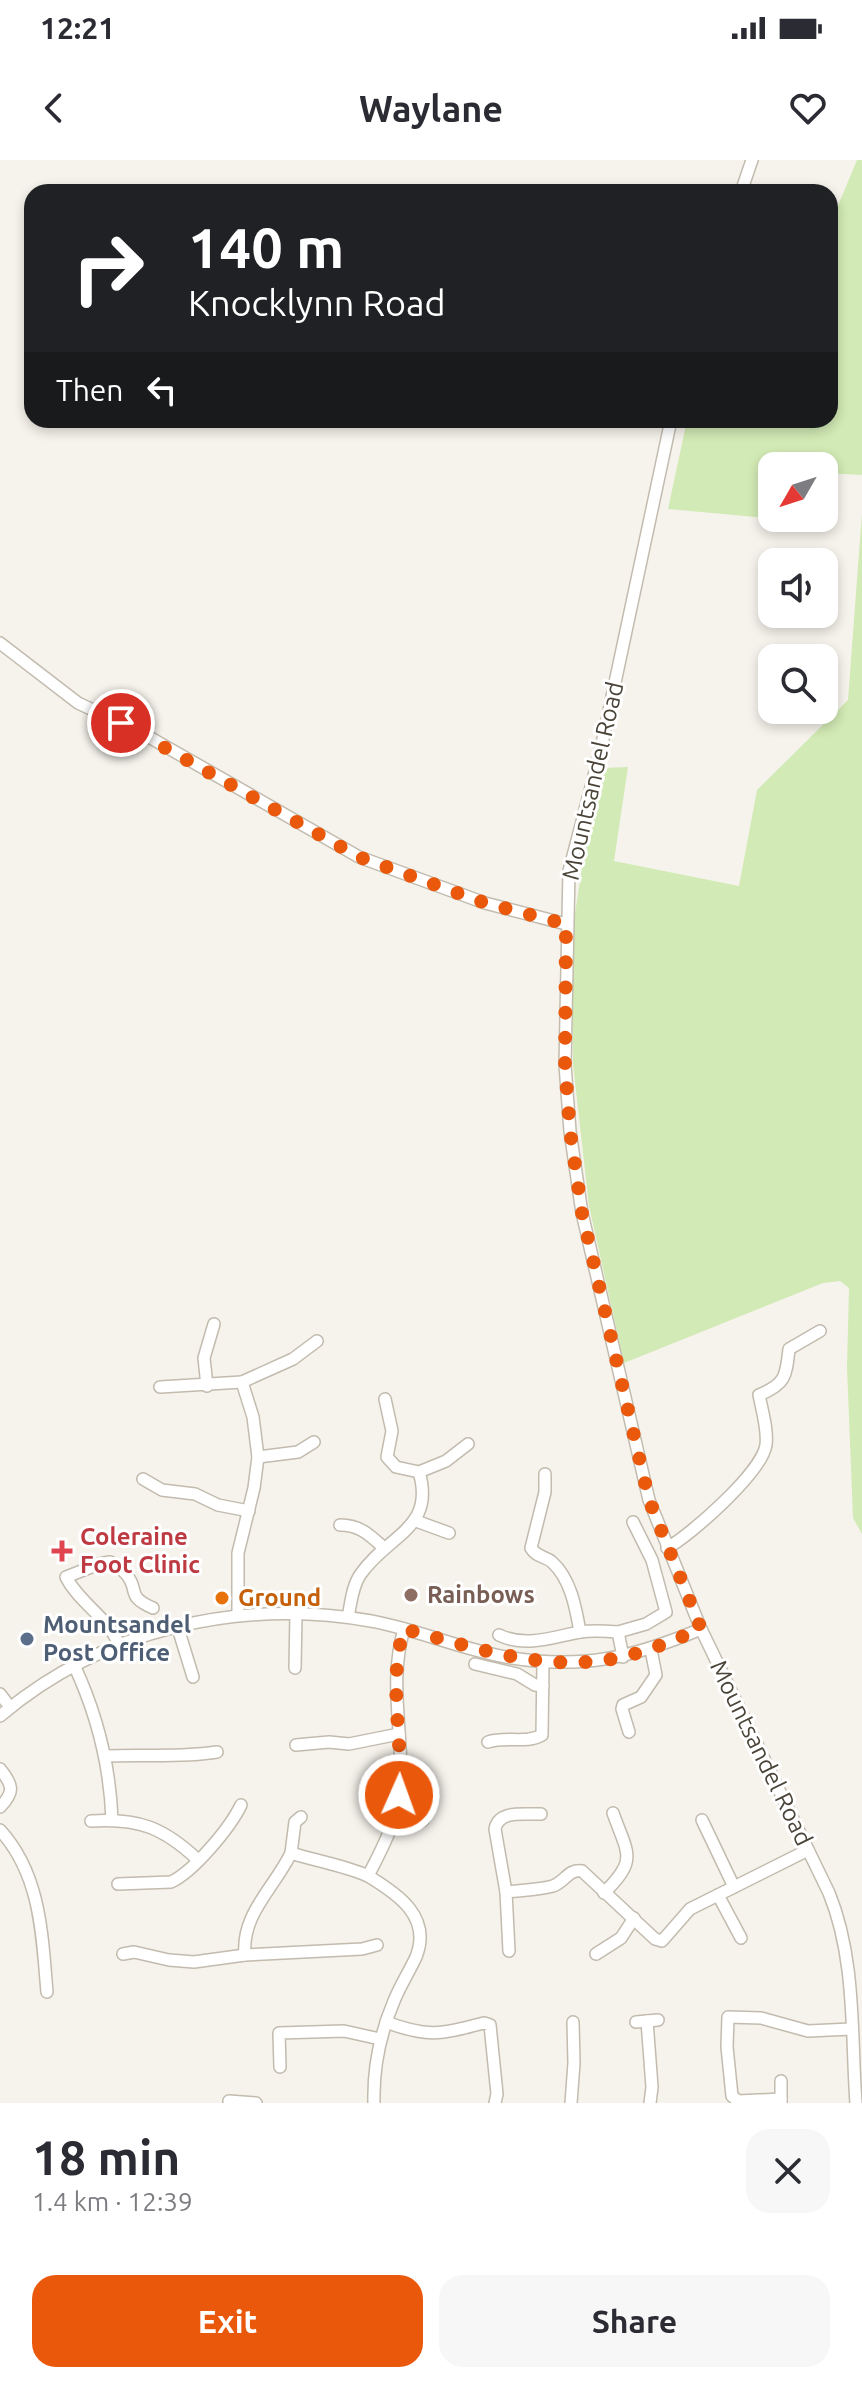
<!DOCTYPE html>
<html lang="en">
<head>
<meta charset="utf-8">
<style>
  :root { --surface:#fff; --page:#f7f7f7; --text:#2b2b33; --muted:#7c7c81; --accent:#ea580c }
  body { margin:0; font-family:Ubuntu,sans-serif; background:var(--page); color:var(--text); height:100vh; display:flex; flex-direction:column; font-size:30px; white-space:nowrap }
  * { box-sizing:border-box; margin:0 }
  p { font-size:26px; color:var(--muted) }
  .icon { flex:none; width:44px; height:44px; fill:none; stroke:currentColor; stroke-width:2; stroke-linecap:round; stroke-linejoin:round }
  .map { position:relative; height:1943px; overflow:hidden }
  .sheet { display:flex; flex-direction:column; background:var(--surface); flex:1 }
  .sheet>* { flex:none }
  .guide { position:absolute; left:24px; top:24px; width:814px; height:244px; border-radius:24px; box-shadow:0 4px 12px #0003; background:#202124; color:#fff; overflow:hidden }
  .needle { width:52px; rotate:231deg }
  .fabs { position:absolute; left:758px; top:292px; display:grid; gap:16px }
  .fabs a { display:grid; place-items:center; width:80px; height:80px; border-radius:16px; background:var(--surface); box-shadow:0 4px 12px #0003; font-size:40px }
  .pin { position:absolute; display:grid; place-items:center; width:68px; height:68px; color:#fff; margin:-34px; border:4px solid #fff; border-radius:50%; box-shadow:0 2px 8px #0007 }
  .me { position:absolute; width:88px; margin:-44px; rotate:2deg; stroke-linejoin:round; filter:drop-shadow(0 0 6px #0008) }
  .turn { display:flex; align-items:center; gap:28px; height:168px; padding:0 32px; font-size:36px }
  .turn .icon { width:104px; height:104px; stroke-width:2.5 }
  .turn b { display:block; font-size:56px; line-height:68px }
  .then { display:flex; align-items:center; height:76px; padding:0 32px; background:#0003; gap:16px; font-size:30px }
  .round { display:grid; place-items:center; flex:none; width:84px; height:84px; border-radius:24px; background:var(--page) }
  .headline { display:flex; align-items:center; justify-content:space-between; height:136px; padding:0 32px }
  h1 { font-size:48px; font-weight:600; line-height:60px }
  .primary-button { display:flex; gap:16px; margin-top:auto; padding:16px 32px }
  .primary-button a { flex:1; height:92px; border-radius:24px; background:var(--accent); color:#fff; font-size:32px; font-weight:600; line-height:92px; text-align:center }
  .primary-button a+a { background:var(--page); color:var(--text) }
  .status { display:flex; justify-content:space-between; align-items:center; height:56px; padding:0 40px; background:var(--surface); direction:ltr }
  .status svg { height:22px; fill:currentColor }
  header { display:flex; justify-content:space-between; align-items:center; height:104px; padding:0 32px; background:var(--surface); font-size:36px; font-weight:600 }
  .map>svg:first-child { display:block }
</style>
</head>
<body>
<div class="status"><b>12:21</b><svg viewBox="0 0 49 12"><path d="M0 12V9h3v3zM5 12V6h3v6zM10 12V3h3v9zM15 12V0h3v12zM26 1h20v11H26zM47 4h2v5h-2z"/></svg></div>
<header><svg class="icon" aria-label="back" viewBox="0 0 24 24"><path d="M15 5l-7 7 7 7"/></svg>Waylane<svg class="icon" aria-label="heart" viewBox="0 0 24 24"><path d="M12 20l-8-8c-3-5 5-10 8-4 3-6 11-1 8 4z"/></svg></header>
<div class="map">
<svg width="862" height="1943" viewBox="0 0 862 1943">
  <rect width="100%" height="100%" fill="#f6f3ec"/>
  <g fill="#d2eab5">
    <path d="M857,0H862V315L824,313V306H772V351L767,358L668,349L687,260H830V65Z"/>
    <path d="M862,353V1374L853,1358L847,1207L849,1128L840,1121L823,1123L624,1203L589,1046L573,904V767L584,694L604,608L628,607L614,701L739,726L757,630L848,540Z"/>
  </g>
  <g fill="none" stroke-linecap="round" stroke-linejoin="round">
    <defs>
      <g id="minor">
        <path d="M741,32L752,0"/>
        <path d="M671,260L600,593L569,711L565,905L570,971L582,1053L649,1340L701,1469L829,1733C856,1799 851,1874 856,1943"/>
        <path d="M0,483L78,543L142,573L359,697L485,743L566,764"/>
        <path d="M207,1226L204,1198L214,1164"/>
        <path d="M160,1227L242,1222"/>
        <path d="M385,1239L392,1271L387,1297L396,1307L419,1312"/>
        <path d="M258,1297L298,1292L314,1282"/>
        <path d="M545,1314V1332L531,1388C536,1397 545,1396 552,1402C571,1419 576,1449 580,1472"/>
        <path d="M143,1319L162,1330L195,1334L218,1345L249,1351"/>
        <path d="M416,1361L449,1373"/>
        <path d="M340,1365C360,1365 370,1375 384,1388"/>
        <path d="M667,1388C691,1375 762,1312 766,1285C768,1270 762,1250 759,1235C786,1224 786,1216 789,1189L820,1171"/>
        <path d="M238,1455V1393L254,1328L258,1297L253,1257L242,1222L293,1199L317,1181"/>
        <path d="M348,1457C351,1443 352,1427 360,1415C387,1375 436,1369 419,1312L446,1301L468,1284"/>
        <path d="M177,1465L193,1517"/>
        <path d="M499,1475C526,1488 553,1477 580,1472C593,1470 606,1471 618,1472"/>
        <path d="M119,1485C109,1458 79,1443 66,1417L99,1404L110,1402C115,1405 122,1409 126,1414C140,1430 125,1436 153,1448"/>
        <path d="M623,1497L618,1472L646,1464L666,1452L652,1400L633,1362"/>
        <path d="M475,1504L517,1514L535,1525L543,1526"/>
        <path d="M74,1505C97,1554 110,1606 112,1660"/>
        <path d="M295,1508L296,1453"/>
        <path d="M0,1534L10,1547"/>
        <path d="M0,1556C103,1469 239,1438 371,1461C416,1469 460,1489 506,1497C581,1510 632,1498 701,1469"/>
        <path d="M629,1572L622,1549L623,1545L641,1537L656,1515L651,1490"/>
        <path d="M488,1582C505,1576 527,1584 542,1575L543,1502"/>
        <path d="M296,1585L329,1582L349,1584L399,1574"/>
        <path d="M105,1596C143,1594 179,1598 217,1592"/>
        <path d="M0,1609C13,1625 15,1632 0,1647"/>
        <path d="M396,1653L423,1660"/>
        <path d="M702,1660L734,1727"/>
        <path d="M91,1661C138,1658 163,1667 198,1700"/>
        <path d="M0,1670C41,1715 42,1775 47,1832"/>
        <path d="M291,1693L295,1662L301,1657"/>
        <path d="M118,1724L171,1722C193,1712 230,1668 241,1645"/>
        <path d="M506,1732C521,1730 539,1730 553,1726C566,1721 568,1709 582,1711L655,1779L662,1781L690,1749L808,1690"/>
        <path d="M604,1733C638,1699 628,1695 613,1653"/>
        <path d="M718,1735L741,1778"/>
        <path d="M509,1791L506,1732L495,1669C499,1649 525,1655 541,1654"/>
        <path d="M123,1794L134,1792L169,1800L194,1802L245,1795L362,1789L377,1785"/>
        <path d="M596,1794L621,1778L634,1758"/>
        <path d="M245,1795C241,1754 275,1727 291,1693C316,1701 343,1705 368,1716"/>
        <path d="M647,1861L652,1927L650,1943"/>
        <path d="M386,1862C428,1878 441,1874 484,1863L490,1865L497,1934L495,1943"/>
        <path d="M636,1862L658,1860"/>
        <path d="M280,1907L279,1873L344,1871L380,1879"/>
        <path d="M781,1939L738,1941L732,1936L727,1887L728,1857L761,1858L808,1871L851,1869"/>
        <path d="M229,1941L256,1943"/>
        <path d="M374,1943C373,1907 380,1874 394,1841C400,1826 409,1812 416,1797C432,1757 398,1734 368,1716C381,1691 395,1665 399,1636C406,1578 387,1527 404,1469"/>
        <path d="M571,1943L574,1903L573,1862"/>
        <path d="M781,1943V1921"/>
      </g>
    </defs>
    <use href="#minor" stroke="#c2bbae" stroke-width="14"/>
    <use href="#minor" stroke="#fff" stroke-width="11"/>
  </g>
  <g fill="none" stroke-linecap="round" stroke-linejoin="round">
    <path stroke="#ea580c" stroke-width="14" stroke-dasharray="0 25.2" d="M121,563L359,697L485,743L566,764L565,905L570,971L582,1053L649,1340L701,1469C676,1479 652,1490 626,1496C551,1515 477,1488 404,1469C387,1524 404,1579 399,1635"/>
  </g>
  <path fill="#e0444e" stroke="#fff" stroke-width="3" d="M58 1379h8v8h8v8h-8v8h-8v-8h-8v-8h8z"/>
  <circle fill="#8d6e63" stroke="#fff" stroke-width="3" cx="411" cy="1435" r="8"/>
  <circle fill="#e8710a" stroke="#fff" stroke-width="3" cx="222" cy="1438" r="8"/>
  <circle fill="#5c6f8a" stroke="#fff" stroke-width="3" cx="27" cy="1479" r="8"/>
  <g text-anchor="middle" stroke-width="6" stroke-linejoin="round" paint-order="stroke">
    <g font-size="24" fill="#4b4439" stroke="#fff">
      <text transform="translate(593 621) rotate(-77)" y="8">Mountsandel Road</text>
      <text transform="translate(761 1593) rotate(64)" y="8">Mountsandel Road</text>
    </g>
    <g font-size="24" font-weight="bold" fill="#be3a42" stroke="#fff" text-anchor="start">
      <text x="80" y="1385">Coleraine<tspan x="80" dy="28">Foot Clinic</tspan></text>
    </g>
    <g font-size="24" font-weight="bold" fill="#785e54" stroke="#fff" text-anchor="start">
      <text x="427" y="1443">Rainbows</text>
    </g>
    <g font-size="24" font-weight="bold" fill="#c56008" stroke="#fff" text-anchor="start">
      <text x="238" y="1446">Ground</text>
    </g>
    <g font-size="24" font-weight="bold" fill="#4e5e75" stroke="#fff" text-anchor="start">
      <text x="43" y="1473">Mountsandel<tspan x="43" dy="28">Post Office</tspan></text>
    </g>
  </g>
</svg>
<div class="fabs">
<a><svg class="needle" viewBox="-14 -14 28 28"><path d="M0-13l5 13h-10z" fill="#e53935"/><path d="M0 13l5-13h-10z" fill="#7c7c81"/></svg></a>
<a><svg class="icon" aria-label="sound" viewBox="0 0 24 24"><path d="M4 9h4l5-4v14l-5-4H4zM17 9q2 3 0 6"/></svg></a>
<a><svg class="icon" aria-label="search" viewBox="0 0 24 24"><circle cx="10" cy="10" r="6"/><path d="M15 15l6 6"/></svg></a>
</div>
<div class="pin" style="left:121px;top:563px;background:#d93025"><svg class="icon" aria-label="arrive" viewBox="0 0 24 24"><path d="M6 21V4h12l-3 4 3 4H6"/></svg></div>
<svg class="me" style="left:399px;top:1635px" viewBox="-20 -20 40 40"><circle r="17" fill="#ea580c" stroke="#fff" stroke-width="3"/><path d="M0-11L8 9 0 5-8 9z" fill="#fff"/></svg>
<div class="guide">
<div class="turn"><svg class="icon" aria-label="right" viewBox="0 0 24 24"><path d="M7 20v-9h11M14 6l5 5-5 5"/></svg><div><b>140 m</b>Knocklynn Road</div></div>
<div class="then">Then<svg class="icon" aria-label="left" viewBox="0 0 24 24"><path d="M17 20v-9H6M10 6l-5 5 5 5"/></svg></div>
</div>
</div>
<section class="sheet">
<div class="headline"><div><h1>18 min</h1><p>1.4 km · 12:39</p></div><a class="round"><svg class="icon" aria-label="close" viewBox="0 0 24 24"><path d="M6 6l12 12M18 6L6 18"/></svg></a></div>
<div class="primary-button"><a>Exit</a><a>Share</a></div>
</section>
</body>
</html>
